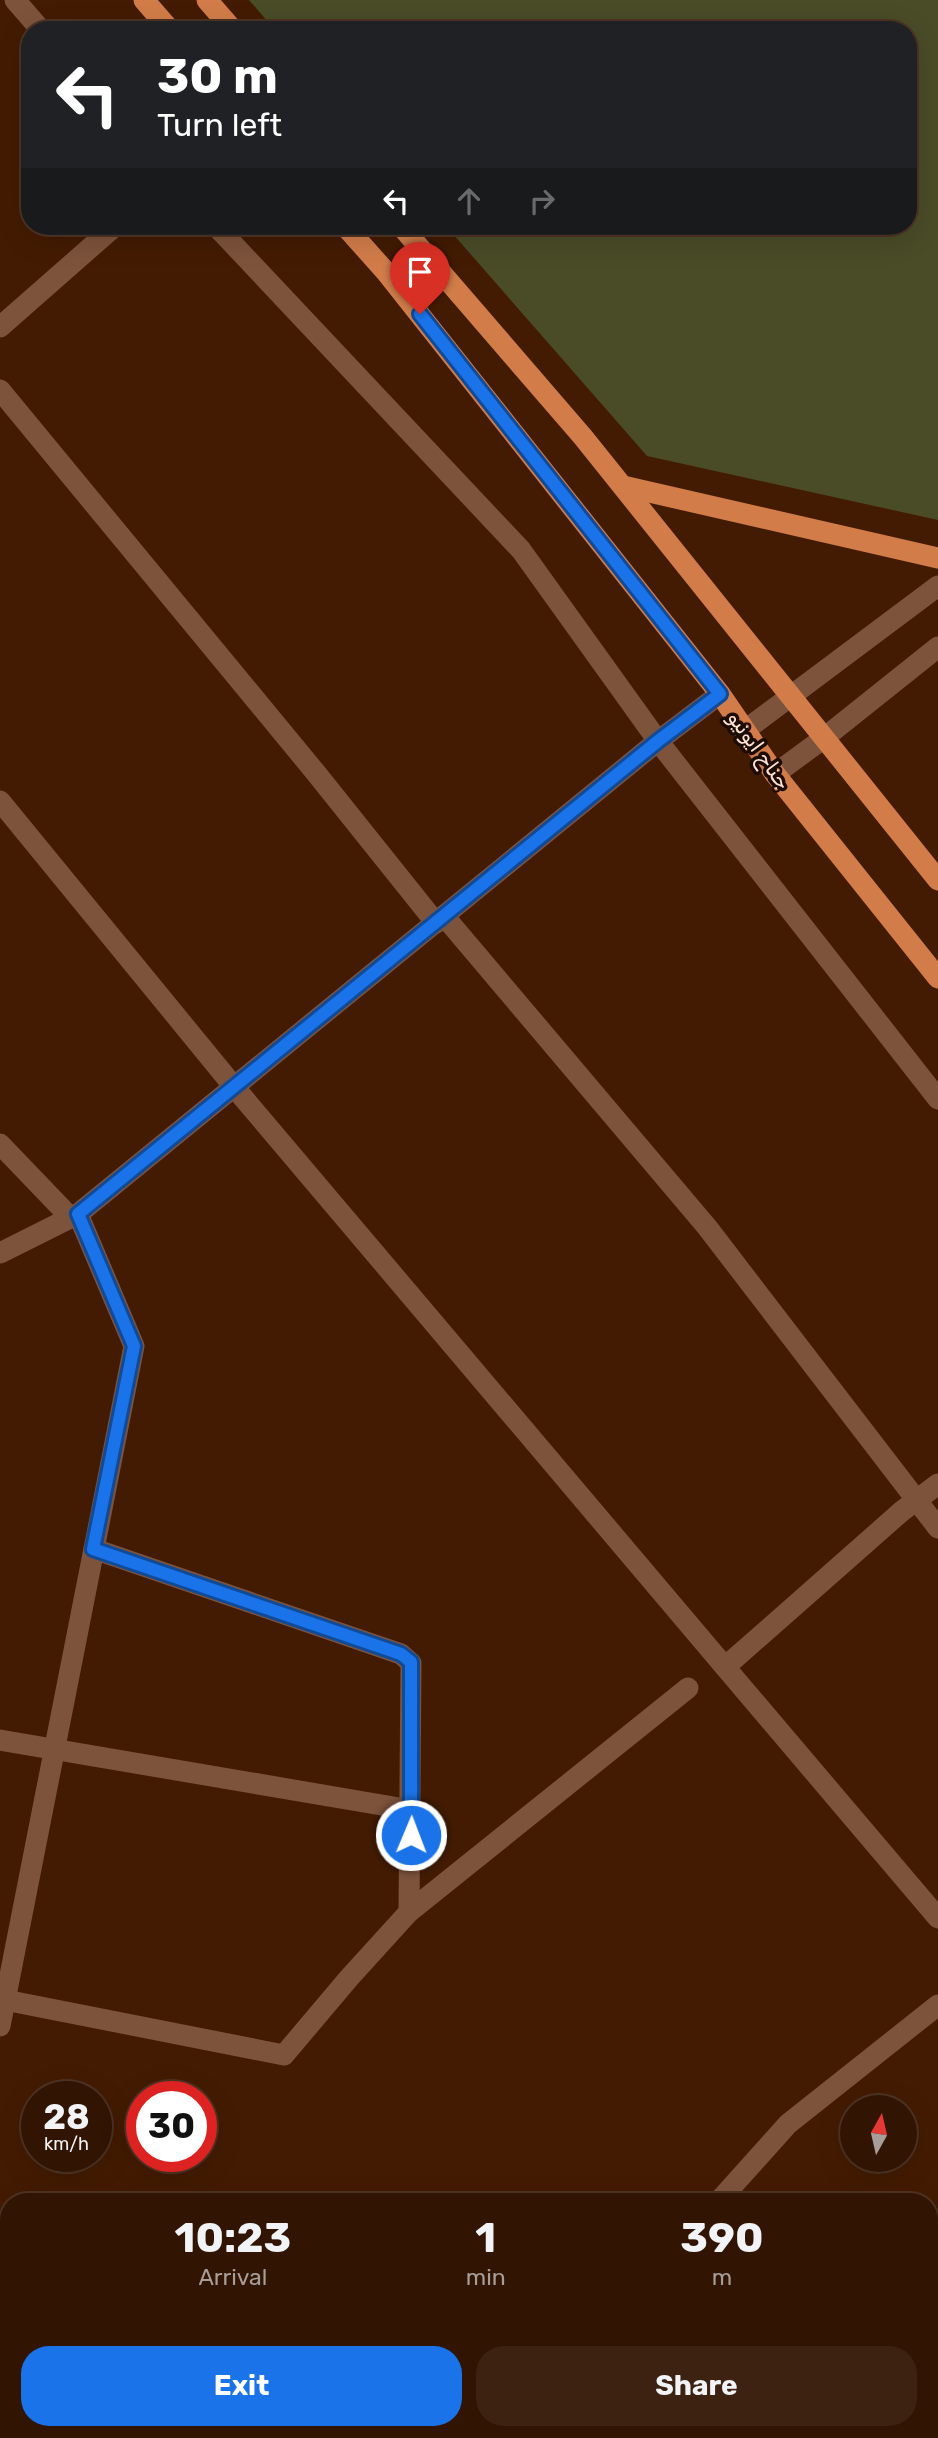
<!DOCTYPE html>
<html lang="en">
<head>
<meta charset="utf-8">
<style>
  :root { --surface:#321402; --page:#3d2111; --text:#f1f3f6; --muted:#a89e99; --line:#4d3324; --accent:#1a73e8 }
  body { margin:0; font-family:Rubik,Cairo,sans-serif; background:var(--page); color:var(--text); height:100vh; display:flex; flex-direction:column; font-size:26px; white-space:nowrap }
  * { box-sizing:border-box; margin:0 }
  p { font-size:23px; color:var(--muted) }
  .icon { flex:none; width:38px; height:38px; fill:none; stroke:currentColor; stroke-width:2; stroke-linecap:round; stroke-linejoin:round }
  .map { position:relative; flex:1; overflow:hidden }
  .panel { position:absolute; left:0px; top:2193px; width:938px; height:247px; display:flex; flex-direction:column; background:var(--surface); border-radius:28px 28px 0 0; box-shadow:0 7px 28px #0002,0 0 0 2px var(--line) }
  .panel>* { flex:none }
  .guide { position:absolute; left:21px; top:21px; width:896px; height:214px; border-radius:28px; box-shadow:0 7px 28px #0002,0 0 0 2px var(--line); background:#202124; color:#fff; overflow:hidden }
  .needle { width:46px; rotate:8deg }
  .buttons { position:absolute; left:840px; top:2095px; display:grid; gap:14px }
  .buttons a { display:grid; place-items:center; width:77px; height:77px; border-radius:50%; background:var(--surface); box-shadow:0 7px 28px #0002,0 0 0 2px var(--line); font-size:35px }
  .speed { position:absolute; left:21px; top:2081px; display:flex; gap:14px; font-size:35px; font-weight:700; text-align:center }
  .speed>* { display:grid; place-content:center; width:91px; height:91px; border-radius:50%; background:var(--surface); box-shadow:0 7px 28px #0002,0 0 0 2px var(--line); line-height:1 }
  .speed small { font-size:18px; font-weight:400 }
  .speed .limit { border:10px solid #d22; background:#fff; color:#111 }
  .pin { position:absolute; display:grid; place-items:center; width:60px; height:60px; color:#fff; margin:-72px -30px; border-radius:50% 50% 50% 0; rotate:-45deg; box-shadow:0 0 7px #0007 }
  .pin .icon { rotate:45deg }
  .me { position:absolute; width:77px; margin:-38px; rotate:1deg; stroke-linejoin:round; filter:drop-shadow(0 0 5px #0008) }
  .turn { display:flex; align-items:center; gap:24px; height:147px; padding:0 21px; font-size:32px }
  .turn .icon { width:91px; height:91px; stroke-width:2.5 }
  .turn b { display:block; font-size:49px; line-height:60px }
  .lanes { display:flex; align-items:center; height:66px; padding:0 21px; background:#0003; justify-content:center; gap:35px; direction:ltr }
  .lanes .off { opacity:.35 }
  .eta { display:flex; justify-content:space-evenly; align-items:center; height:119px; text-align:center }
  .eta b { font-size:42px; font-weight:700; line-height:49px }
  .button { display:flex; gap:14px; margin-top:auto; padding:14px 21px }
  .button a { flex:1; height:80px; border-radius:28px; background:var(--accent); color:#fff; font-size:28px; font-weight:700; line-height:80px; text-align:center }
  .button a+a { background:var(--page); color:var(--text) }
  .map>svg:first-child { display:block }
</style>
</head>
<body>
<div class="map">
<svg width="938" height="2438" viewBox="0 0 938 2438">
  <rect width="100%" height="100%" fill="#431b02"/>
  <path fill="#4a4b27" d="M249,0H938V520L647,456L446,226H908V30H275Z"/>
  <g fill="#edb2a7">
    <path d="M0,2349L9,2351V2424L0,2422Z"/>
    <path d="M43,2431H232L230,2438H70Z"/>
    <path d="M290,2431H326L354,2437L289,2438Z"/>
  </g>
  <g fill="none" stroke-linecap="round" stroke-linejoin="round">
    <g stroke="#7d533c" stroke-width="21">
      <path d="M15,0L41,30"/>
      <path d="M216,226L521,550L658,741L938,1099"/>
      <path d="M0,327L115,226"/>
      <path d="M0,390L316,773L436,923"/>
      <path d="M744,731L938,586"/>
      <path d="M775,774L824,738L938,647"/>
      <path d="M0,801L235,1088L725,1667"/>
      <path d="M444,916L707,1227L938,1528"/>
      <path d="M0,1144L71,1218"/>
      <path d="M0,1253L78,1214L658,741L720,694"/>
      <path d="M938,1484L902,1511L725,1667L938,1918"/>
      <path d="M94,1549L401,1654L411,1663L409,1912"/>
      <path d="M0,1740L411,1810"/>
      <path d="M0,1999L284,2055L349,1978L409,1912L688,1688"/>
      <path d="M0,2026L134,1346L78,1214"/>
      <path d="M718,2202L788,2124L938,2005"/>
      <path d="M0,2250L9,2251"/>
      <path d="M929,2422L938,2424"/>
      <path d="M252,2438L253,2431"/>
      <path d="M580,2438L582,2431"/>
    </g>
    <g stroke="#d17c49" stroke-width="21">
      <path d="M144,0L170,30"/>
      <path d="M207,0L233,30"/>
      <path d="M345,226L386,272L720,694L775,774L938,978"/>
      <path d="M401,226L583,437L938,880"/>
      <path d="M623,486L938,558"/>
    </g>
  </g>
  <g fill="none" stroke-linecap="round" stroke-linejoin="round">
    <defs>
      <path id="route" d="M411,1835V1662L401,1654L93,1549L134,1346L78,1214L658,741L720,694L420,314"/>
    </defs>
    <use href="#route" stroke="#114b97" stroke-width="18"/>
    <use href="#route" stroke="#1a73e8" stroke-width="12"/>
  </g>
  <g text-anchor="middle" stroke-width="7" stroke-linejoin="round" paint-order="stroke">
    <g font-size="21" fill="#ffe4d6" stroke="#1d0c03">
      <text transform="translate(759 750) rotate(54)" y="7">جناح ایونیو</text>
    </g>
  </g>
</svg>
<div class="buttons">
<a><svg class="needle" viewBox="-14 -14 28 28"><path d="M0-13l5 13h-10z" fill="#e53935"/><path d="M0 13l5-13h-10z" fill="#a89e99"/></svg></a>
</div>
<div class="speed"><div>28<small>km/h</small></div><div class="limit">30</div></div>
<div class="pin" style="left:420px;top:314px;background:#d93025"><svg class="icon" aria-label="arrive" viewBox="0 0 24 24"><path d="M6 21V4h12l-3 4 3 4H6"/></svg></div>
<svg class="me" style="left:411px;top:1835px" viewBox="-20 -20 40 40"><circle r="17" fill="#1a73e8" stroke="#fff" stroke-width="3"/><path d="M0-11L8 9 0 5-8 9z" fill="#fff"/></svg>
<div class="guide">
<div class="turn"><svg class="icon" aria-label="left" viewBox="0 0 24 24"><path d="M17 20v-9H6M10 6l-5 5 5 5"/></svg><div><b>30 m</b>Turn left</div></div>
<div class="lanes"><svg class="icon" aria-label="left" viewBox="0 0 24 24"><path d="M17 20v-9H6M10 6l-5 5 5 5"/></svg><svg class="icon off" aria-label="ahead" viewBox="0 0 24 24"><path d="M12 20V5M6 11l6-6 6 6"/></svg><svg class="icon off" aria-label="right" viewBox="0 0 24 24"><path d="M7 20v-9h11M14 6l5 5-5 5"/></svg></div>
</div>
<section class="panel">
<div class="eta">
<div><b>10:23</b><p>Arrival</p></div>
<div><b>1</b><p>min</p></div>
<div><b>390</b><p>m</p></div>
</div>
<div class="button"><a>Exit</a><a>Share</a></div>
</section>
</div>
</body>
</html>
